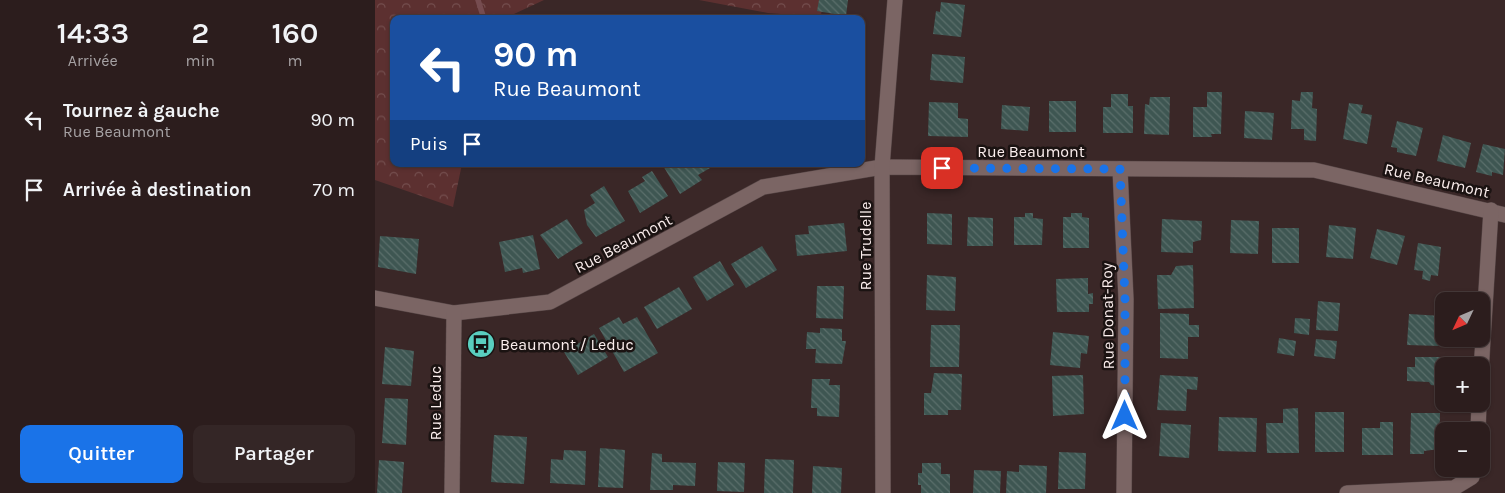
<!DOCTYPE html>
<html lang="fr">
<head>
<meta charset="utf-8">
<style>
  :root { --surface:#2c1d1d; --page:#342626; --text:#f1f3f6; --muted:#a6a2a4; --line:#483b3b; --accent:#1a73e8 }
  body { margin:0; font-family:Karla,sans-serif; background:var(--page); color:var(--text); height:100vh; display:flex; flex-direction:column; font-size:19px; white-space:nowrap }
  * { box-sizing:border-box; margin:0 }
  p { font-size:16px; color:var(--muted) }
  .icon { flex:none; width:28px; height:28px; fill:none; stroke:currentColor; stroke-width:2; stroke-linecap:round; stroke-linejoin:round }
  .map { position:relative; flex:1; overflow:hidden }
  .details { display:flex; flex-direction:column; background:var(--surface); width:375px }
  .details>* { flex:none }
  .banner { position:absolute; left:15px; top:15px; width:475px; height:152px; border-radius:10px; box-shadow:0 1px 4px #0004,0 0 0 1px var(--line); background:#1a4fa0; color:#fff; overflow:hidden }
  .needle { width:32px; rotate:226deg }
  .fabs { position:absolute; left:1060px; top:292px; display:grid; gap:10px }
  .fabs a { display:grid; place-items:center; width:55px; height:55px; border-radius:10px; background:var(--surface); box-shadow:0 1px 4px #0004,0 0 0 1px var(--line); font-size:25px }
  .pin { position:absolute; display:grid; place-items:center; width:42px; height:42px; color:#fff; margin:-21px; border-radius:10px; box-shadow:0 2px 8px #0006 }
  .me { position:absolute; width:55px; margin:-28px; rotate:0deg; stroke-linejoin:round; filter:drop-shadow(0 0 4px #0008) }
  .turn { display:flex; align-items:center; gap:18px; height:105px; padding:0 20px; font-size:22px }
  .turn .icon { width:65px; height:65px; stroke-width:2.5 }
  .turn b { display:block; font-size:35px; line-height:42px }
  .then { display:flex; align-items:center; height:48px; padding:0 20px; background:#0003; gap:10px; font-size:19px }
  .eta { display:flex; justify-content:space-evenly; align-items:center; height:85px; text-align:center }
  .eta b { font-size:30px; font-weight:600; line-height:35px }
  .cta { display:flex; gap:10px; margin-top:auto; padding:10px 20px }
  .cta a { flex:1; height:58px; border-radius:10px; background:var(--accent); color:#fff; font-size:20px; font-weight:600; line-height:58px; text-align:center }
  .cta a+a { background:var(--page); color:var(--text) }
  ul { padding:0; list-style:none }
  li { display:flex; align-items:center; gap:15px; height:70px; padding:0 20px }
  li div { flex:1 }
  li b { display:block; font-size:19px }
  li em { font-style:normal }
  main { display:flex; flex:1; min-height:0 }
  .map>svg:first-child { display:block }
</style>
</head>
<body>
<main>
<section class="details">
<div class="eta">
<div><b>14:33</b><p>Arrivée</p></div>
<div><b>2</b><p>min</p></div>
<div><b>160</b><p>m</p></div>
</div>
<ul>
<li><svg class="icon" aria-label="left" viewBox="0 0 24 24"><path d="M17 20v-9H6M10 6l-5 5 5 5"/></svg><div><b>Tournez à gauche</b><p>Rue Beaumont</p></div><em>90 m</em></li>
<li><svg class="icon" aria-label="arrive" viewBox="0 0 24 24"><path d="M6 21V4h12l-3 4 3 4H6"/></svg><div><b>Arrivée à destination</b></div><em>70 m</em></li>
</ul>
<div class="cta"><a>Quitter</a><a>Partager</a></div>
</section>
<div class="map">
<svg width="1130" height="493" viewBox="0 0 1130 493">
  <defs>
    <pattern id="park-crowns" width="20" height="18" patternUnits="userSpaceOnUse" patternTransform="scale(1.25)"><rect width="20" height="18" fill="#5c3030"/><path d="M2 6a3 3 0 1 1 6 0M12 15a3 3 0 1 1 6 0" fill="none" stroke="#744e4e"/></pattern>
    <pattern id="building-back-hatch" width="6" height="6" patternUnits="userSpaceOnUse" patternTransform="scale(1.25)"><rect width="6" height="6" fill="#3e5652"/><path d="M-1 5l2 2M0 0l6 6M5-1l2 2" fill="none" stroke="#5b6f6b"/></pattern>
  </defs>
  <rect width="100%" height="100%" fill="#3a2727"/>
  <g fill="url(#park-crowns)">
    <path d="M0,0H169L128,19H19V164H87L78,207L0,180Z"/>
    <path d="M324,0H447L446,17L393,13Z"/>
  </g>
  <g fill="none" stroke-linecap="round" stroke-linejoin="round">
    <path stroke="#764c50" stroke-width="5.5" d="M103,0L109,19"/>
  </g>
  <g fill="url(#building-back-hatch)">
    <path d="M444,0H473L471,16L442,11Z"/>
    <path d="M566,2L590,5L586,37L558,34L561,11L565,12Z"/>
    <path d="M557,54L590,57L588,83L555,80Z"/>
    <path d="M832,92H847L846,134H836L837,137H818V107H832Z"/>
    <path d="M926,92H938L937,108L942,109L941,141L929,140V129H916L917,100L925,101Z"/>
    <path d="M736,94H753V106H758V133H728V107H736Z"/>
    <path d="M775,97H795L794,135L769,134L770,104L774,105Z"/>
    <rect x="674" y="101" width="27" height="31"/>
    <path d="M554,102L583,103V118L593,119V137L553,136Z"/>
    <path d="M974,103L988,105L986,113L997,115L992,144L968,139Z"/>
    <path d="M627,105L655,107L653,131L626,129Z"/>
    <path d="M870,111L899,113L897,140L869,138Z"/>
    <path d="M1022,121L1048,128L1041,156L1022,152V148L1016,147Z"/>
    <path d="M1068,135L1096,143L1090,168L1062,161Z"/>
    <path d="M1108,144L1130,149L1128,175L1117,172V176L1101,172Z"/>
    <path d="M287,164H342L323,175L327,180L305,194Z"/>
    <path d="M277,171L293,196L265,213L253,191L270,181L267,177Z"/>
    <path d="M229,186L250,221L221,237L212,225L209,210L220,203L215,195Z"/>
    <path d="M552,213L577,214V245L552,244Z"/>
    <path d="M650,213H658V218L668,219L667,245H639V217H650Z"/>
    <path d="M696,213H707V217L714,218V248H688V217H696Z"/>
    <path d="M593,217L618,218V246H592Z"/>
    <path d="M192,219L208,243L183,259L165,235Z"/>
    <path d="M787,219L827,221L826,240L818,242V253L786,252Z"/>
    <path d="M856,220L884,221L883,254L855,253Z"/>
    <path d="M469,223L472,251L422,256L420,235L434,234L433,226Z"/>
    <path d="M954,225L981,228L978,259L951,257Z"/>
    <rect x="897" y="228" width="27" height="35"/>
    <path d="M1002,229L1030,236L1022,265L995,258Z"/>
    <path d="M158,235L165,269L148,273L147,268L130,272L124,242Z"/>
    <path d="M5,236L44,239L41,274L3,267Z"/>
    <path d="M1043,243L1066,247L1063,276L1056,275L1055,281L1047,279L1048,271L1039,270Z"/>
    <path d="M387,246L402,270L371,288L356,264Z"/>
    <path d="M345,261L359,285L332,301L318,277Z"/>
    <path d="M818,265L819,308L783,309L782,275H796L801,266Z"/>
    <path d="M552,275L581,277L580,311L551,310Z"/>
    <path d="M713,278V294L718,293V304H714V312H682L681,279Z"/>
    <path d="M442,286H469L468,319L441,318Z"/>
    <path d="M304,287L317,309L282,329L269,307Z"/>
    <path d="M943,301L965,303L963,331L941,330Z"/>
    <path d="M785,313L814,314V325H824V337H813V359L785,358Z"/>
    <path d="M1034,314L1067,316L1065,346L1032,345Z"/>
    <path d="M244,317L248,324L262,317L283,353L249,372L224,328Z"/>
    <path d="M920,318L935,319L934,335L919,333Z"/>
    <path d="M556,325H585L584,367H555Z"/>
    <path d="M445,328L467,329V341H471L467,364L440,363L441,349H431L432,332L445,333Z"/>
    <path d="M678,332L714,336L712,354L706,353L705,368L675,365Z"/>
    <path d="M219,334L233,357L203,375L189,352Z"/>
    <path d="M904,338L921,341L919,356L902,353Z"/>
    <path d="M941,339L962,341L960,359L939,356Z"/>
    <path d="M10,347L39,351L36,386L7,384Z"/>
    <path d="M1040,357H1066V382L1063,386L1056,385L1054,382L1032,381V367H1040Z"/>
    <path d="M559,373L587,374L586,410H573V415H549V393H556Z"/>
    <path d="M708,375L709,414L678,416L677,376Z"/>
    <path d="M785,375L823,377L822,390L812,389L811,411L782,410Z"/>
    <path d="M437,379H455L454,385H465L464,417L442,416V408H436Z"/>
    <path d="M10,398L33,399L31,445L7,443Z"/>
    <path d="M923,408L924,453H892L891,423H908V409Z"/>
    <rect x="940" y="412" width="29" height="40"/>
    <path d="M1036,413H1065L1064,449L1049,451V454H1035Z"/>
    <path d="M844,417L882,418L881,452L843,451Z"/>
    <path d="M1005,422H1018V455H987V428H1005Z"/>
    <path d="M786,423L816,425L814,458L784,456Z"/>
    <path d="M119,435L152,437L149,484L116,482Z"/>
    <path d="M225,448L250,450L248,488L223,487Z"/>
    <path d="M189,450L211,451L210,485L175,483L176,459L188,460Z"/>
    <path d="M684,452L711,453L710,489H683Z"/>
    <path d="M277,453L287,454V462L321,463L320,486L298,485V490H275Z"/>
    <path d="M390,459L419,460L418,493H389Z"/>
    <path d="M4,460L29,462L27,493H2Z"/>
    <path d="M343,462L370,463L369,492L342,491Z"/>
    <path d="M547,463H566V474H575V493H546V485H543V473H547Z"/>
    <path d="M644,465L672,466L671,493H631L632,471L644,472Z"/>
    <path d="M438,466L467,468L466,493H437Z"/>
    <path d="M599,470L626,471L625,493H598Z"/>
  </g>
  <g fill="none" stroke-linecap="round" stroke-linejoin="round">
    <defs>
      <g id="minor">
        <path d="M745,169L751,299L749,493"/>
        <path d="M0,298L79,313L175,302L388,187L507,167L939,170L1130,215"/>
        <path d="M1106,372L1116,210"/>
        <path d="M1103,431L1104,404"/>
        <path d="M77,493L79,313"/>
        <path d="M508,493L507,167L520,0"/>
        <path d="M972,493L1079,488L1097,477L1098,469"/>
      </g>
    </defs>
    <use href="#minor" stroke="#554545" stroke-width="16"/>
    <use href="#minor" stroke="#7b6564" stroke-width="15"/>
  </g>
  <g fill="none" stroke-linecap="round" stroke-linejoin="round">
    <path stroke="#1a73e8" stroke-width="9" stroke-dasharray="0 16.2" d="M567,168L745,169L750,299V416"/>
  </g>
  <defs>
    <symbol id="bus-disc" viewBox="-11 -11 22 22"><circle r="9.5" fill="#59cebf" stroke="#1b1312"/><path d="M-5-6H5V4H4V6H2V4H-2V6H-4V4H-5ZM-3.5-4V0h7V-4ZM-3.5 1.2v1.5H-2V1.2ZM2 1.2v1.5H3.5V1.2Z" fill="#111"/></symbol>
  </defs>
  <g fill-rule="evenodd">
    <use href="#bus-disc" x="90" y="328" width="32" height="32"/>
  </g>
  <g text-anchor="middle" stroke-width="5" stroke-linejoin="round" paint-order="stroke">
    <g font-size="16" fill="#fbeeed" stroke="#1b1312">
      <text x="656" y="157">Rue Beaumont</text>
      <text transform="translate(1062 180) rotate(13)" y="6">Rue Beaumont</text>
      <text transform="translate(248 243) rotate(-28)" y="6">Rue Beaumont</text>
      <text transform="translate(490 246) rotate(-90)" y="6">Rue Trudelle</text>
      <text transform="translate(732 316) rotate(-91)" y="6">Rue Donat-Roy</text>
      <text transform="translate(60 403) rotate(-90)" y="6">Rue Leduc</text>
    </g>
    <g font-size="16" fill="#fbeeed" stroke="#1b1312" text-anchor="start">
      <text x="125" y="350">Beaumont / Leduc</text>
    </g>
  </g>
</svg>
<div class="fabs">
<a><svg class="needle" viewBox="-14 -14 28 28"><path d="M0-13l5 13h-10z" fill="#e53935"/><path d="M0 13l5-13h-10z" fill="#a6a2a4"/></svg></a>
<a>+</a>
<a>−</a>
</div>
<div class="pin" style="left:567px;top:168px;background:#d93025"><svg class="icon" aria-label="arrive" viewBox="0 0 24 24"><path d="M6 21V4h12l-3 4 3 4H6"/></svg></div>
<svg class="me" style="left:750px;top:416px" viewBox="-20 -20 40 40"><path d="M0-17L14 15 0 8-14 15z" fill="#1a73e8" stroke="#fff" stroke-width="4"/></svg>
<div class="banner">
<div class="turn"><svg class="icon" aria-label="left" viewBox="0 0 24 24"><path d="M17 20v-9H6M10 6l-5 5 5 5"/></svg><div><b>90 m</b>Rue Beaumont</div></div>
<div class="then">Puis<svg class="icon" aria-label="arrive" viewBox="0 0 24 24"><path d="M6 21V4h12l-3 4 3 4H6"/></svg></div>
</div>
</div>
</main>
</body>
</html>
